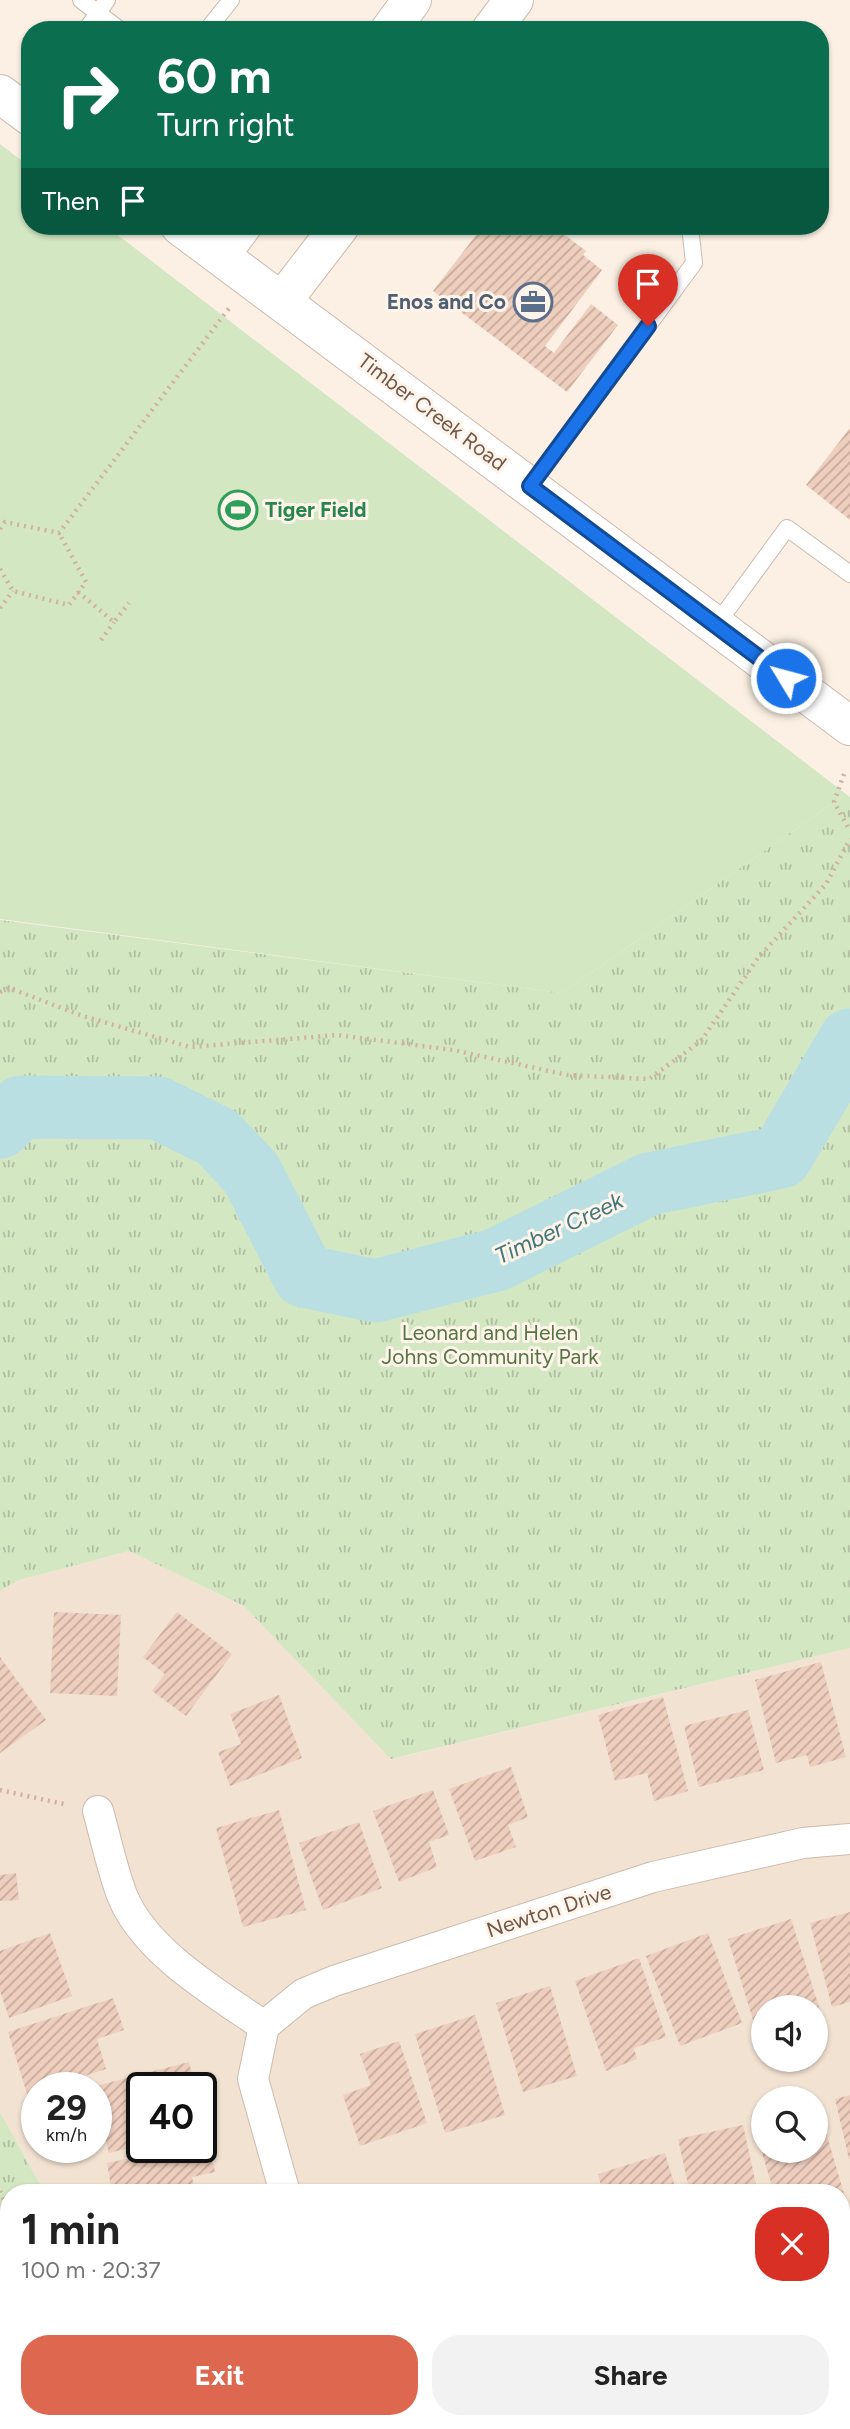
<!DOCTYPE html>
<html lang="en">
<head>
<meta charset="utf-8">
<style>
  :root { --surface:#fff; --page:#f2f2f2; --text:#222; --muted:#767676; --accent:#dd684f }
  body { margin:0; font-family:Figtree,sans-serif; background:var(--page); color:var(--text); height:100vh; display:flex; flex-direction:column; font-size:26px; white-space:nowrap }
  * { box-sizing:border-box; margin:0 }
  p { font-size:23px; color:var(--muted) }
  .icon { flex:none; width:38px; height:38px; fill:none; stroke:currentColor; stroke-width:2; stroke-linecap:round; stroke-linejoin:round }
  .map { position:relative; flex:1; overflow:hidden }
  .drawer { position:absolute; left:0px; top:2184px; width:850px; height:245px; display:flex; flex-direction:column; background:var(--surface); border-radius:28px 28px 0 0; box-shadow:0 2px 5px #0004 }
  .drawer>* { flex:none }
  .hud { position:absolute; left:21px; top:21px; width:808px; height:214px; border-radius:28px; box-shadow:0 2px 5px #0004; background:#0b6e4f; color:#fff; overflow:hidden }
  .buttons { position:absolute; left:751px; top:1995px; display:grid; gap:14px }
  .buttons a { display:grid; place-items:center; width:77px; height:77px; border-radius:50%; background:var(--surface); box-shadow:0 2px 5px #0004; font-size:35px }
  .speed { position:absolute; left:21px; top:2072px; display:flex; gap:14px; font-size:35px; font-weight:700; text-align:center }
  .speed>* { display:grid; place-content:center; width:91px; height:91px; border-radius:50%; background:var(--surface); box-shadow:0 2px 5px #0004; line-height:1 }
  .speed small { font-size:18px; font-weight:400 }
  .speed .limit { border:4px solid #111; border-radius:10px; background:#fff; color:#111 }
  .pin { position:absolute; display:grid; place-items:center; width:60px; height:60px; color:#fff; margin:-72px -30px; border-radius:50% 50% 50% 0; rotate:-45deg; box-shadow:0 0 7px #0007 }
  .pin .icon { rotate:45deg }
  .me { position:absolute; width:77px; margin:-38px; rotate:307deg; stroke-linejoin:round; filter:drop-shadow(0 0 5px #0008) }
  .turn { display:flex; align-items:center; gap:24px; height:147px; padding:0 21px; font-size:32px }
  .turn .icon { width:91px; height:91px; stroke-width:2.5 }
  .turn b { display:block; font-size:49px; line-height:60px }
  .then { display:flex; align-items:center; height:66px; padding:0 21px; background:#0003; gap:14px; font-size:26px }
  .round { display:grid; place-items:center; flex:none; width:74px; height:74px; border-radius:28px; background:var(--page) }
  .overview { display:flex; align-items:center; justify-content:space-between; height:119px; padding:0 21px }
  h1 { font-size:42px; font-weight:700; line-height:52px }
  .cta { display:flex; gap:14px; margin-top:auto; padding:14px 21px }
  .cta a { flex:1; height:80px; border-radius:28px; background:var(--accent); color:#fff; font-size:28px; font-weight:700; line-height:80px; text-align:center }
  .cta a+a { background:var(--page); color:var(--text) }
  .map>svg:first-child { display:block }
</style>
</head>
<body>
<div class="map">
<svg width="850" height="2429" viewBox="0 0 850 2429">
  <defs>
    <pattern id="park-tufts" width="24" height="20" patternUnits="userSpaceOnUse" patternTransform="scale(1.75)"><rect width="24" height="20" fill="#d3e7c3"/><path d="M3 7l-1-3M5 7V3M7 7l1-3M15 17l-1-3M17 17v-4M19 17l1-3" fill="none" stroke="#b0bea0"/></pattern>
    <pattern id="building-hatch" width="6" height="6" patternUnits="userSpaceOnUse" patternTransform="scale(1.75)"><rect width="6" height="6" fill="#eecebd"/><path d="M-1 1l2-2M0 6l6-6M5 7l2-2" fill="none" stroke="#c5aa9c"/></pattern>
  </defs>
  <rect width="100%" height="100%" fill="#fbf0e3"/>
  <path fill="#f2e2d2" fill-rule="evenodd" d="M129,1551L244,1606L392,1759L850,1648V2429H150L147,2420H842V2193H45L0,2112V1591L16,1581ZM763,2007H816V2060H763ZM37,2088H96V2147H37ZM142,2088H201V2147H142ZM763,2098H816V2151H763Z"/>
  <path fill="#d3e7c3" d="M0,144L30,167V226H106L846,794L562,993L0,919Z"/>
  <g fill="url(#park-tufts)">
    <path d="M846,794L850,797V1648L391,1759L244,1606L129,1551L16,1581L0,1591V920L562,993Z"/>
    <path d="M0,2112L45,2193H9V2420H147L150,2429H0Z"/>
  </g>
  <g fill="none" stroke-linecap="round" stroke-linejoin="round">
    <path stroke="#b9dfe3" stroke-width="63" d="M0,1127L21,1107L158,1108L217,1137L251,1173L304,1276L375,1291L496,1260L649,1184L781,1157L850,1040"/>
  </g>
  <g fill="url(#building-hatch)">
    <path d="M483,226H553L586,251L583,255L602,270L545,346L554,353L591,304L618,325L567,392L433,291Z"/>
    <path d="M850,428V520L806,485Z"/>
    <path d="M54,1612L121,1615L117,1696L50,1693Z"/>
    <path d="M177,1612L232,1654L186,1716L152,1691L165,1674L143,1657Z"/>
    <path d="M0,1657L46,1720L0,1753Z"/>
    <path d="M821,1662L846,1757L810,1767L807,1755L776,1763L755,1680Z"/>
    <path d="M279,1695L302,1758L230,1786L218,1752L241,1744L230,1714Z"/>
    <path d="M663,1697L688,1791L654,1801L647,1773L615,1781L598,1715Z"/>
    <path d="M748,1710L764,1770L699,1787L684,1726Z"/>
    <path d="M511,1767L528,1817L508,1825L516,1847L475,1861L449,1789Z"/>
    <path d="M433,1790L449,1835L429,1842L437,1867L399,1882L373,1811Z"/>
    <path d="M279,1810L306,1910L243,1927L216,1828Z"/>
    <path d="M359,1822L382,1888L323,1910L299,1843Z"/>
    <path d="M16,1873L19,1900L0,1901V1875Z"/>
    <path d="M850,1912V2002L832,2007L810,1923Z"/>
    <path d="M791,1919L822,2016L816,2018V2007H763V2035L758,2036L728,1939Z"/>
    <path d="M50,1933L72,1996L9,2018L0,1991V1951Z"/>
    <path d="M708,1933L742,2023L680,2046L646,1956Z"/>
    <path d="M639,1958L666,2037L634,2048L637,2059L606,2071L575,1981Z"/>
    <path d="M550,1986L577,2076L523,2092L496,2003Z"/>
    <path d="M113,1998L124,2030L97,2039L106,2069L47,2088H37V2091L27,2094L8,2032Z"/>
    <path d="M475,2015L505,2115L445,2133L415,2034Z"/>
    <path d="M399,2041L427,2123L360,2146L343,2095L371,2085L360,2054Z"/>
    <path d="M189,2062L195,2088H142V2145L109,2153L96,2102V2086Z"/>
    <path d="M850,2095V2159H849L835,2099Z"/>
    <path d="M816,2098L845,2197L842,2198V2193H774L751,2116L763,2112V2151H816Z"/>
    <path d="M743,2125L758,2193H690L678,2139Z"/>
    <path d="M209,2142L215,2172L192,2177L195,2193H112L107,2163L185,2147H201V2144Z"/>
    <path d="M665,2153L677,2193H603L598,2174Z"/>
    <path d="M184,2420H284L287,2429H187Z"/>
    <path d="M722,2420H762L765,2429H724Z"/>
  </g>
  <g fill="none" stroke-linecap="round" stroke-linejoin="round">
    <defs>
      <g id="lane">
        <path d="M81,0L120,30"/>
        <path d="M86,30L107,0"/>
        <path d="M207,30L231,0"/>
        <path d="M530,486L694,263L690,226"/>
        <path d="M716,625L787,528L850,574"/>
      </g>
      <g id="street">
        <path d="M98,1811C106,1839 112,1869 122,1895C144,1951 216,1993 264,2026"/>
        <path d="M264,2026L303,1994L334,1981L653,1877L803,1843L850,1839"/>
        <path d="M264,2026L253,2079L285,2193"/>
        <path d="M842,2293L850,2291"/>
        <path d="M359,2429L390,2420"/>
      </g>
      <g id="secondary">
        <path d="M390,30L412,0"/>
        <path d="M491,30L514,0"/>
        <path d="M0,94L30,116"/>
        <path d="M180,226L850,726"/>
        <path d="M220,255L242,226"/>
        <path d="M283,300L340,226"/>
      </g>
    </defs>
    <use href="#lane" stroke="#cdbaad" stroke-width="18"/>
    <use href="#street" stroke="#cdbaad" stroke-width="32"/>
    <use href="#secondary" stroke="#d0b9ab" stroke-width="40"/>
    <g stroke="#d3b1a0" stroke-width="4.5" stroke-dasharray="2 5" stroke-linecap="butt">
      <path d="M0,529L5,522L59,533L230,307"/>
      <path d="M0,569L13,591L69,605L86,582L59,533"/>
      <path d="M78,592L114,622L129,603"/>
      <path d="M0,608L13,591"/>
      <path d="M101,640L114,622"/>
      <path d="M844,774L834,802L850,831"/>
      <path d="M0,992L9,988L83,1016L190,1047L338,1035L453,1050L567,1075L649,1079L701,1041L758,958L826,884L850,839"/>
      <path d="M0,1790L68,1805"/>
      <path d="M0,2191L9,2210"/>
      <path d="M94,2420L100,2429"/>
    </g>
    <use href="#lane" stroke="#fff" stroke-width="16"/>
    <use href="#street" stroke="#fff" stroke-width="30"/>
    <use href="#secondary" stroke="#fff" stroke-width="38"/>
  </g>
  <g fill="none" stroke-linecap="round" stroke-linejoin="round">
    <defs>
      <path id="route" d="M648,326L530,486L786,678"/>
    </defs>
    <use href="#route" stroke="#114b97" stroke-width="18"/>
    <use href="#route" stroke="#1a73e8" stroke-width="12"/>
  </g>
  <defs>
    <symbol id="office-ring" viewBox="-11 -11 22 22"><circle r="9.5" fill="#fef4e9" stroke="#5c6f8a" stroke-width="1.5"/><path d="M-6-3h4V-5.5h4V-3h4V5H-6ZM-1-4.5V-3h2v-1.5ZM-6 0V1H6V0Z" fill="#5c6f8a"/></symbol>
    <symbol id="stadium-ring" viewBox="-11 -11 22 22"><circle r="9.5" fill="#fef4e9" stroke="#2e9e5b" stroke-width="1.5"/><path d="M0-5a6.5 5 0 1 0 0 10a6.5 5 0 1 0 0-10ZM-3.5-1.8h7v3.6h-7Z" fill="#2e9e5b"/></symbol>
  </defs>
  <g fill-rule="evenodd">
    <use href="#office-ring" x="511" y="280" width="44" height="44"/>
    <use href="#stadium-ring" x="216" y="488" width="44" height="44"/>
  </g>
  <g text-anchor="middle" stroke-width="6" stroke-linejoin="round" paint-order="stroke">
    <g font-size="21" font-weight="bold" fill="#4e5e75" stroke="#fef4e9" text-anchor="end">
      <text x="506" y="309">Enos and Co</text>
    </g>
    <g font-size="21" fill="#71564b" stroke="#fef4e9">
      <text transform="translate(432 412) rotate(37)" y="7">Timber Creek Road</text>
      <text transform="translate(549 1911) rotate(-18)" y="7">Newton Drive</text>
    </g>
    <g font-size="21" font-weight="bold" fill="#27864d" stroke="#fef4e9" text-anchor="start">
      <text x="265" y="517">Tiger Field</text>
    </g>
    <g font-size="21" fill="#557643" stroke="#fef4e9">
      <text x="490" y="1340">Leonard and Helen<tspan x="490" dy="24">Johns Community Park</tspan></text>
    </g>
    <g font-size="23" font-style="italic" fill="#43767c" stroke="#fef4e9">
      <text transform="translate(559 1228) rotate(-25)" y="8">Timber Creek</text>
    </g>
  </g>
</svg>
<div class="buttons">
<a><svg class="icon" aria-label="sound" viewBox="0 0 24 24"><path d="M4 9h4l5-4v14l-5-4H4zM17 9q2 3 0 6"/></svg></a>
<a><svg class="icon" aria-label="search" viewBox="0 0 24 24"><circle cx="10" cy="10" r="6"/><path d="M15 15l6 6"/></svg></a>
</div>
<div class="speed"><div>29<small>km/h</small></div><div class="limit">40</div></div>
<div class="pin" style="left:648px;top:326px;background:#d93025"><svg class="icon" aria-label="arrive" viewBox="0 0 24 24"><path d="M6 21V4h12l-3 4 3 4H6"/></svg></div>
<svg class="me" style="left:786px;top:678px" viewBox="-20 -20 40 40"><circle r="17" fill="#1a73e8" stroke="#fff" stroke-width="3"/><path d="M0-11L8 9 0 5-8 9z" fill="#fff"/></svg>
<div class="hud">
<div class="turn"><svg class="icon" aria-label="right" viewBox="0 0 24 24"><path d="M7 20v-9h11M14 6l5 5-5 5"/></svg><div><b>60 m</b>Turn right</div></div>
<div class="then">Then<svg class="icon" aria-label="arrive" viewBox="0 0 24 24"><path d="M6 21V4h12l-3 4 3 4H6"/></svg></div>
</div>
<section class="drawer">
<div class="overview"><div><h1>1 min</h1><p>100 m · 20:37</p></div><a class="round" style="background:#d93025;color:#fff"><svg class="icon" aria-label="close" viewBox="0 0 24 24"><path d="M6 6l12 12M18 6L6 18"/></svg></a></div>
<div class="cta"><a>Exit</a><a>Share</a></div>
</section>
</div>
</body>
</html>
